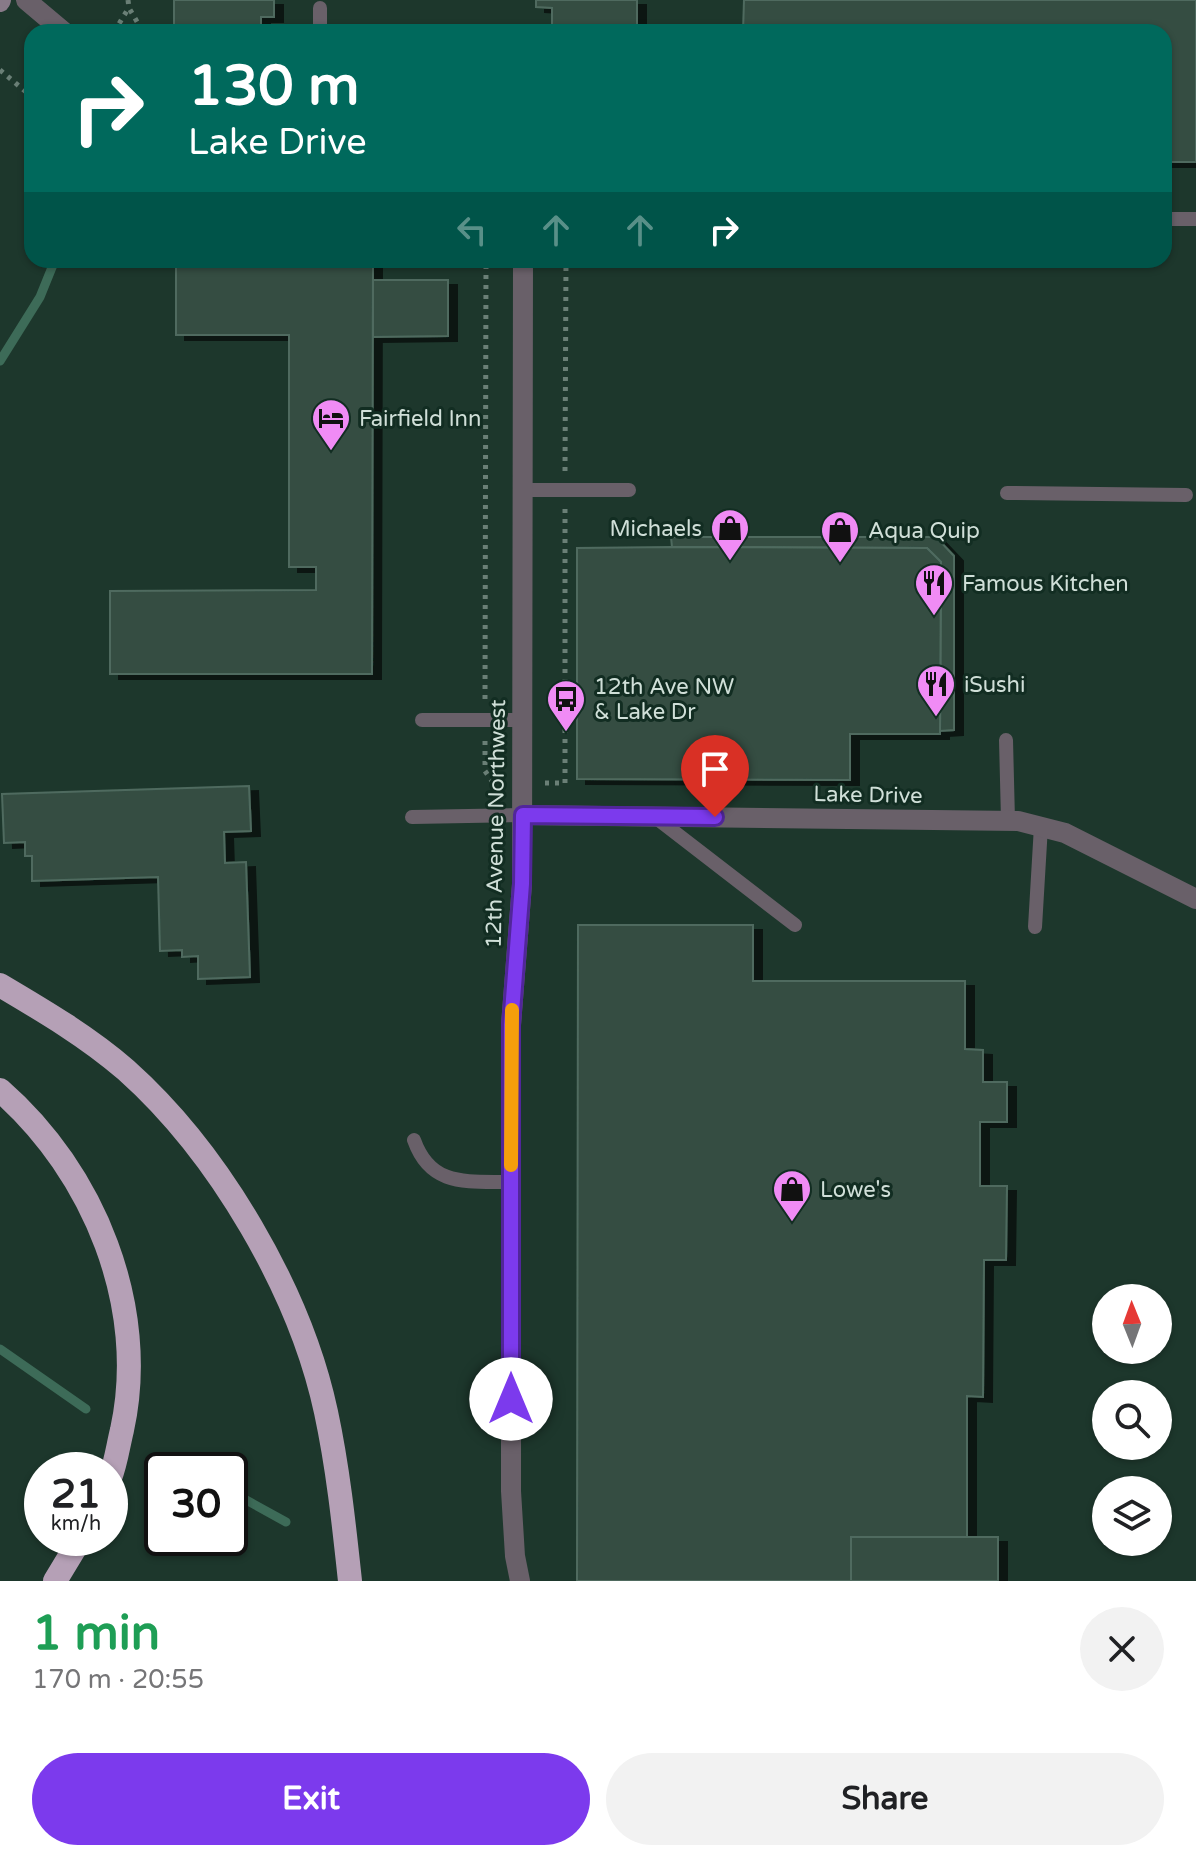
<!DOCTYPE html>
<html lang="en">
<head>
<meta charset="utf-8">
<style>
  :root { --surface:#fff; --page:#f2f2f2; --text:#202124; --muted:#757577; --accent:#7c3aed }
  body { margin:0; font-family:"Varela Round",sans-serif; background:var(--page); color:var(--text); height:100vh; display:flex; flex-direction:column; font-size:30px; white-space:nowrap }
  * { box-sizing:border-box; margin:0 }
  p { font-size:26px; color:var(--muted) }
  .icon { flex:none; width:44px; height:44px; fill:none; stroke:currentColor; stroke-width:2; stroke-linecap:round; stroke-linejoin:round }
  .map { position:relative; height:1581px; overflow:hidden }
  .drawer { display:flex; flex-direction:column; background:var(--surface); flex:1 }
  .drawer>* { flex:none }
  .top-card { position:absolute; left:24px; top:24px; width:1148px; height:244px; border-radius:24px; box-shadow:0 2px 6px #0004; background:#00695c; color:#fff; overflow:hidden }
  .needle { width:52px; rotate:359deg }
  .fabs { position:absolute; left:1092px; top:1284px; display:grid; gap:16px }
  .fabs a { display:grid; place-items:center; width:80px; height:80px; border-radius:50%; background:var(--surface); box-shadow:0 2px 6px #0004; font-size:40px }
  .speed { position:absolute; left:24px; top:1452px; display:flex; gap:16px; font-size:40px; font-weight:700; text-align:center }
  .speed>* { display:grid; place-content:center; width:104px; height:104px; border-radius:50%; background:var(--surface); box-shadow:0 2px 6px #0004; line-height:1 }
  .speed small { font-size:20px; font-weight:400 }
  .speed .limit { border:4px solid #111; border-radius:12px; background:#fff; color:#111 }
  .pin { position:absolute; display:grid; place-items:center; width:68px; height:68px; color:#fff; margin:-82px -34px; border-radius:50% 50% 50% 0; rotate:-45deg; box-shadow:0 0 8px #0007 }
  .pin .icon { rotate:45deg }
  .me { position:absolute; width:88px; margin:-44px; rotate:0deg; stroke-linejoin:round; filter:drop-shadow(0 0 6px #0008) }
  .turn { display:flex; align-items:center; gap:28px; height:168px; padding:0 32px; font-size:36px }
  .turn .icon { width:104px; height:104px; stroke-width:2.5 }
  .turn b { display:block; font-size:56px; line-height:68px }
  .lanes { display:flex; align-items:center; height:76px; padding:0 32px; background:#0003; justify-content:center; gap:40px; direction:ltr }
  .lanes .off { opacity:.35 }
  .round { display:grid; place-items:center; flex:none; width:84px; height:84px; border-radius:42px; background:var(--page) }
  .overview { display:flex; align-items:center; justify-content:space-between; height:136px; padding:0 32px }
  h1 { font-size:48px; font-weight:700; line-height:60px; color:#1e9e55 }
  .cta { display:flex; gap:16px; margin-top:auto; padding:16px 32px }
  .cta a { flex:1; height:92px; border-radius:48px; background:var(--accent); color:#fff; font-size:32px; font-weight:700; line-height:92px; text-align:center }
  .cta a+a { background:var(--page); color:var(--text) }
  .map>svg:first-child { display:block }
</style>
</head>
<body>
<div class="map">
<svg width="1196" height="1581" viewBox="0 0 1196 1581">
  <defs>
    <filter id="shadow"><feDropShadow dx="9" dy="5" stdDeviation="0" flood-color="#0009"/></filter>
  </defs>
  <rect width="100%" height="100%" fill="#1d372c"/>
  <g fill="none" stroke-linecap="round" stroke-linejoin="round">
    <g stroke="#3d6b58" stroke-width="9">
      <path d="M0,361L40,297L55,260"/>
      <path d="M0,1349L86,1409"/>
      <path d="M183,1465L192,1470"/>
      <path d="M230,1491L286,1522"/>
    </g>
  </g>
  <g fill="#344e43" stroke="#4f6b5f" stroke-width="2" filter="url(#shadow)">
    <path d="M174,0H274V17H261V32H174Z"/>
    <path d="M536,0H637V32H552V8L536,7Z"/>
    <path d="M744,0H1196V162H1164V32H743Z"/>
    <path d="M176,260H373L372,674H110V591L316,590V567H289V335H176Z"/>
    <path d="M373,280H448V336L373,337Z"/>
    <path d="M671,537H936L954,556V730L940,731L941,562L927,548L672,547Z"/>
    <path d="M672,547L927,548L941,562L940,734H850V780L577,779V548Z"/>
    <path d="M249,786L251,831L224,832L225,863L246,862L250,977L198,979V956L182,957V950L160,951L158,877L32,881V856H25V842L4,843L2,794Z"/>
    <path d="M578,925H753V981H965V1049L983,1050V1082H1007V1122H980V1186H1007L1006,1260H984L983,1397L967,1396V1537H851V1581H577Z"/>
    <rect x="851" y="1537" width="147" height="44"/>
  </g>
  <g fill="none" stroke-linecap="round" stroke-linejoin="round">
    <g stroke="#6a7f76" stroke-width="5" stroke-dasharray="4 6" stroke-linecap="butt">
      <path d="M128,0L129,8L143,32"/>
      <path d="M114,32L128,9"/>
      <path d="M0,70L32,97"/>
      <path d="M565,471L566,260"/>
      <path d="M485,699L486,260"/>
      <path d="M485,741V771L492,781L499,783"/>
      <path d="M545,783H565"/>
      <path d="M565,783V509"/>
    </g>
    <g stroke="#696069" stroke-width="14">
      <path d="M320,32V8"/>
      <path d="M1164,219H1196"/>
      <path d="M523,490H629"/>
      <path d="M1007,493L1186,495"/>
      <path d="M422,720H523"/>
      <path d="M1006,740L1008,820"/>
      <path d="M412,817L523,815"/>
      <path d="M655,817L795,925"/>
      <path d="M1035,927L1041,826"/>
      <path d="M414,1140C431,1188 468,1181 511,1182"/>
    </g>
    <g stroke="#696069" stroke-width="20">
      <path d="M26,0L64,32"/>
      <path d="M523,815L1018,821L1065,833L1196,899"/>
      <path d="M520,1581L515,1556L511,1491V1025L522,884L523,260"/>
    </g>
    <path stroke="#887a88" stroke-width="20" d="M0,2L1,0"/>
    <g stroke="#b5a0b6" stroke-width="24">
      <path d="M0,985C44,1011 88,1037 126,1070C219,1153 300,1291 326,1412C338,1468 344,1525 350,1581"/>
      <path d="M0,1090C94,1172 149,1307 122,1430C118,1446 116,1463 110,1478"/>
      <path d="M55,1581L81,1538"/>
    </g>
  </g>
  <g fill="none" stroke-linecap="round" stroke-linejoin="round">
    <defs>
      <path id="route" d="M511,1399V1025L522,884L523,815L715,817"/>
    </defs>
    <use href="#route" stroke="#51269a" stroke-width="20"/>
    <use href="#route" stroke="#7c3aed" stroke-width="14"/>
    <path stroke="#f59e0b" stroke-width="14" d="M511,1165L512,1010"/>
  </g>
  <defs>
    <symbol id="hotel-pin" viewBox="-11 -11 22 30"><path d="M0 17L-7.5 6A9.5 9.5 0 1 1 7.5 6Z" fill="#f08bf5" stroke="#122d22"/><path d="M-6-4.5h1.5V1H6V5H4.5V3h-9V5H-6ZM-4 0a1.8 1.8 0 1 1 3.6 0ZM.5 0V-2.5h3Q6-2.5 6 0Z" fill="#111"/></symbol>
    <symbol id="shop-pin" viewBox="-11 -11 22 30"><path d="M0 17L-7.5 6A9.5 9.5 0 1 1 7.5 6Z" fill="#f08bf5" stroke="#122d22"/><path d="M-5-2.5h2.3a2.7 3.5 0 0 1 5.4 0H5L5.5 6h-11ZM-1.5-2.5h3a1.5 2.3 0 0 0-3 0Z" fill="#111"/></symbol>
    <symbol id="restaurant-pin" viewBox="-11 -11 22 30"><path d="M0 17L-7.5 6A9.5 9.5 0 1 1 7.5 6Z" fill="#f08bf5" stroke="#122d22"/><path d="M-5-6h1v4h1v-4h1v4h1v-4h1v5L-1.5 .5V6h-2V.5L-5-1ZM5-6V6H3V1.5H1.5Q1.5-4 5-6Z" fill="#111"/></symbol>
    <symbol id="bus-pin" viewBox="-11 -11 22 30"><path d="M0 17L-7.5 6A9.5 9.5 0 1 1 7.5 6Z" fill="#f08bf5" stroke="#122d22"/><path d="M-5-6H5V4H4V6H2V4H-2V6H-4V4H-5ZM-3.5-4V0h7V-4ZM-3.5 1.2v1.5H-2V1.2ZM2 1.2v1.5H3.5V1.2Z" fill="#111"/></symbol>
  </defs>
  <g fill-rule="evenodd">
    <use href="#hotel-pin" x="309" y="396" width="44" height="60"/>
    <use href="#shop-pin" x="708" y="506" width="44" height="60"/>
    <use href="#shop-pin" x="818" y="508" width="44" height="60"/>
    <use href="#restaurant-pin" x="912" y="561" width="44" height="60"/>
    <use href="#restaurant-pin" x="914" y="662" width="44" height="60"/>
    <use href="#bus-pin" x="544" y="677" width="44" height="60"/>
    <use href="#shop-pin" x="770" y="1167" width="44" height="60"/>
  </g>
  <g text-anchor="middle" stroke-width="6" stroke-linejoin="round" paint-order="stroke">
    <g font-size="22" fill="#d0dfd8" stroke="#122d22" text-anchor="start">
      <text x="359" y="426">Fairfield Inn</text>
      <text x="702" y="536" text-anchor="end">Michaels</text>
      <text x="868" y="538">Aqua Quip</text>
      <text x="962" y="591">Famous Kitchen</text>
      <text x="964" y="692">iSushi</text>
      <text x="594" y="694">12th Ave NW<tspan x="594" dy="25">&amp; Lake Dr</tspan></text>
      <text x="820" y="1197">Lowe's</text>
    </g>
    <g font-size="22" fill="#d0dfd8" stroke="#122d22">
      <text transform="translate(868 794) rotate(1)" y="8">Lake Drive</text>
      <text transform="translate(495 824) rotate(-89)" y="8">12th Avenue Northwest</text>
    </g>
  </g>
</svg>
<div class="fabs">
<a><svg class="needle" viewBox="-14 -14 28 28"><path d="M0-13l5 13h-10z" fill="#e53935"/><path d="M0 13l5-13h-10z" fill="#757577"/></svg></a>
<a><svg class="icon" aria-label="search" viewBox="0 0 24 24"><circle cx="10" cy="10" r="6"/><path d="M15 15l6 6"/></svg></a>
<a><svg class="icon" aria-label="layers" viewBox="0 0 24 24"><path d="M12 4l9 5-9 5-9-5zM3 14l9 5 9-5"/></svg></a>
</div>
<div class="speed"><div>21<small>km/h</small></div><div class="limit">30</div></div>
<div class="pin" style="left:715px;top:817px;background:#d93025"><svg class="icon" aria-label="arrive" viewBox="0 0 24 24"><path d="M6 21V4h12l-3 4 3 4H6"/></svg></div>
<svg class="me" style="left:511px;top:1399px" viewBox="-20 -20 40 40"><circle r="19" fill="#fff"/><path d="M0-13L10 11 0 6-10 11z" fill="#7c3aed"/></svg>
<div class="top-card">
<div class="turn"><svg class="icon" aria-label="right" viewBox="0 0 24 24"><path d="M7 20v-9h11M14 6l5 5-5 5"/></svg><div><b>130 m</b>Lake Drive</div></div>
<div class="lanes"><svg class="icon off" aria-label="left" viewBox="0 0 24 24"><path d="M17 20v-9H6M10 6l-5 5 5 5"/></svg><svg class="icon off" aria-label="ahead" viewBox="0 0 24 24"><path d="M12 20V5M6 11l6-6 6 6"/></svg><svg class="icon off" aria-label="ahead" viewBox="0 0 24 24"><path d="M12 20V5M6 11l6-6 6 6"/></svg><svg class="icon" aria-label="right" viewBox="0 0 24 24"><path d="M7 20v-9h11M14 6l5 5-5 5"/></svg></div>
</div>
</div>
<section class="drawer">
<div class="overview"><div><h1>1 min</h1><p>170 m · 20:55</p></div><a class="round"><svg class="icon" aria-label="close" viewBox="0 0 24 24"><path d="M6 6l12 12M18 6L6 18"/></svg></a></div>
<div class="cta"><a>Exit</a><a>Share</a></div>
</section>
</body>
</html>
